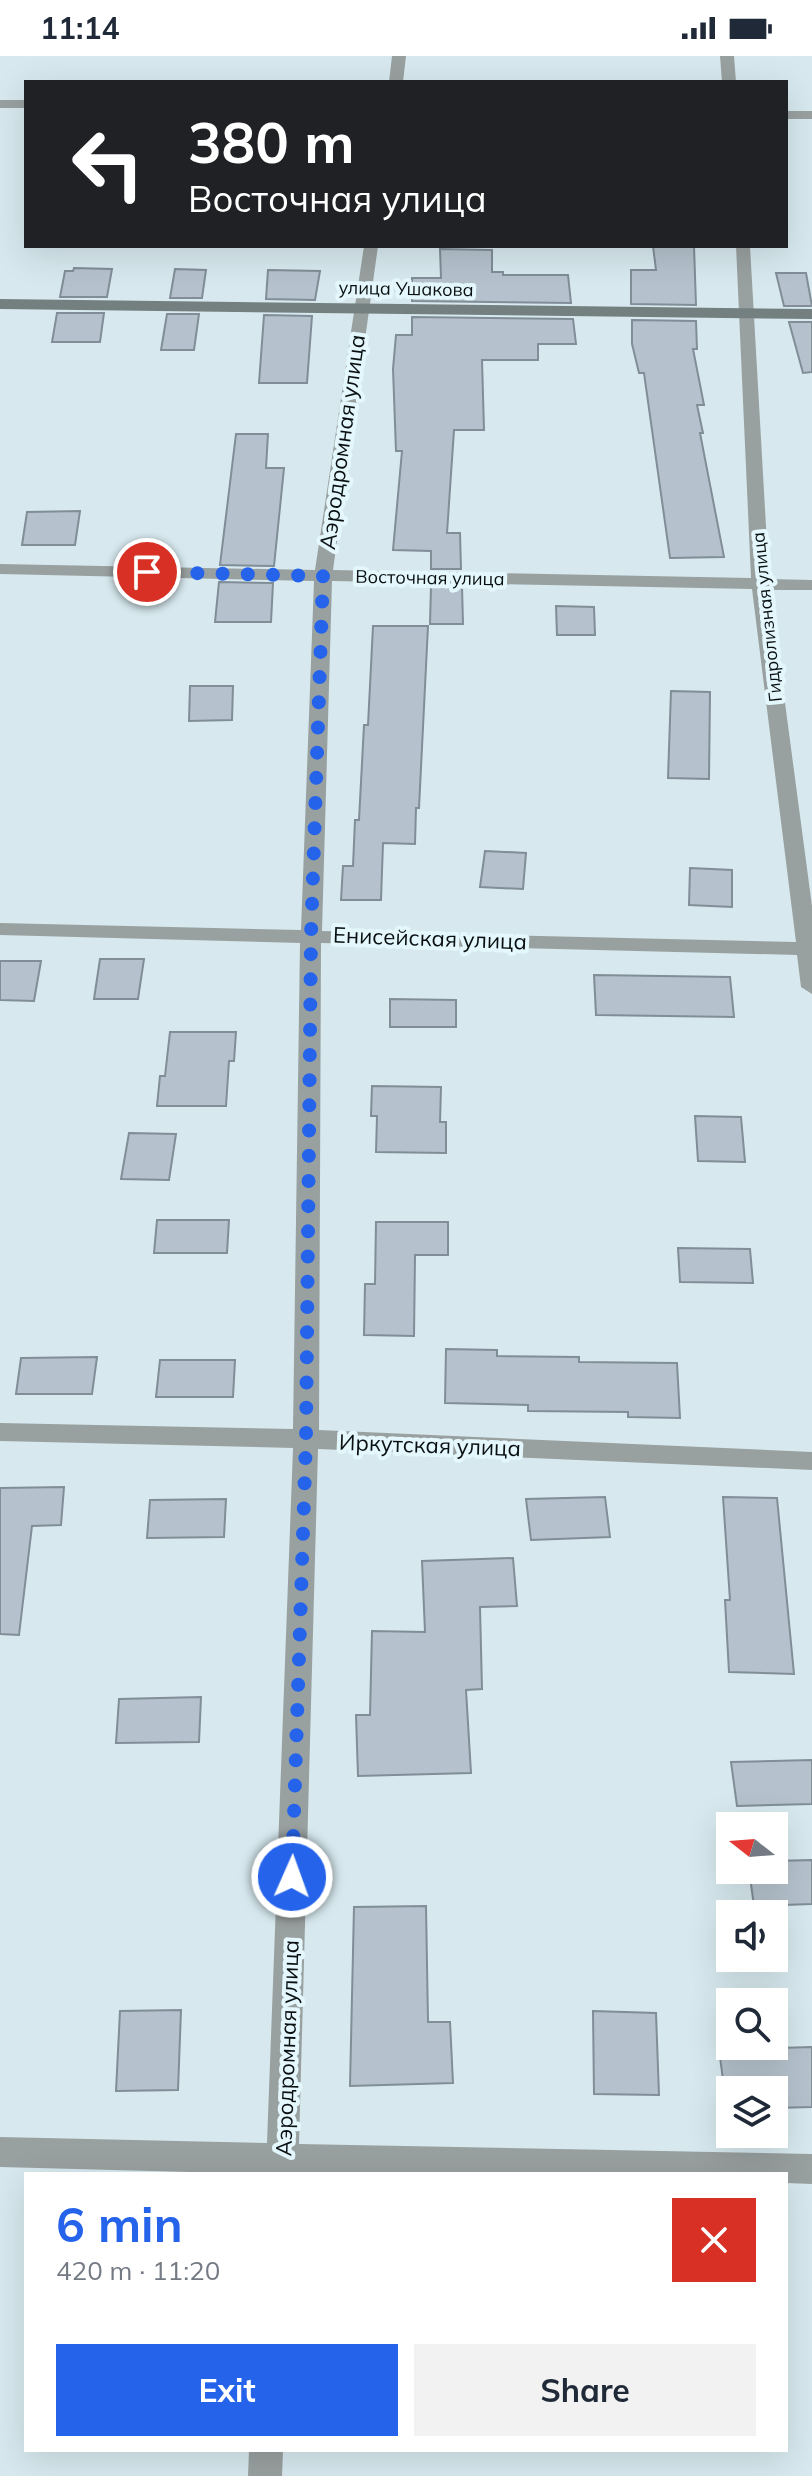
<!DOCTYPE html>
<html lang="en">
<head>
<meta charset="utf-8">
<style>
  :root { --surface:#fff; --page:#f2f2f3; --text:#1f2937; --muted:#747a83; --accent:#2563eb }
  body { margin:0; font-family:Mulish,sans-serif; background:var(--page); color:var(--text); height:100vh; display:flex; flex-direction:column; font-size:30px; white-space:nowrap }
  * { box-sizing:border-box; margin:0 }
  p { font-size:26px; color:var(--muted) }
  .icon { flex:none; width:44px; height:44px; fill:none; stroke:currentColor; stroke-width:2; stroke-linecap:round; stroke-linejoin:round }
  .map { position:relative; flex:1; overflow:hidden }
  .sheet { position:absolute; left:24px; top:2116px; width:764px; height:280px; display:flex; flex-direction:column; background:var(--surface); border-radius:0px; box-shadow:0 8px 32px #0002 }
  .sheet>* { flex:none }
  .guide { position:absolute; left:24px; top:24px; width:764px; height:168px; border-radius:0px; box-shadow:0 8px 32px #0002; background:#202124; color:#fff; overflow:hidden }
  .needle { width:52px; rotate:287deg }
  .buttons { position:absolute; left:716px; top:1756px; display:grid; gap:16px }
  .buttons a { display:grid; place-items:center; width:72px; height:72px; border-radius:0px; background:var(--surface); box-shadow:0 8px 32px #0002; font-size:40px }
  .pin { position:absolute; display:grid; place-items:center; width:68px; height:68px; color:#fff; margin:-34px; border:4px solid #fff; border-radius:50%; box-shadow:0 2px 8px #0007 }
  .me { position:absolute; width:88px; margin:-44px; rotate:2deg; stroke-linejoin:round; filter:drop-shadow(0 0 6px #0008) }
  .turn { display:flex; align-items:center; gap:28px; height:168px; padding:0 32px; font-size:36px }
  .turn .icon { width:104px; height:104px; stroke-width:2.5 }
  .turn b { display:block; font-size:56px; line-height:68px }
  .round { display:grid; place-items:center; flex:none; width:84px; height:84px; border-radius:0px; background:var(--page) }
  .headline { display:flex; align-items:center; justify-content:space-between; height:136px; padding:0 32px }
  h1 { font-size:48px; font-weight:700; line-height:60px; color:var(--accent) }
  .button { display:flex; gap:16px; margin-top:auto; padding:16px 32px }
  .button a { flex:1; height:92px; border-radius:0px; background:var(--accent); color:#fff; font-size:32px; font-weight:700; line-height:92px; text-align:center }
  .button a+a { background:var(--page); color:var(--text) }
  .status { display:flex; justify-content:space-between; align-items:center; height:56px; padding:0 40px; background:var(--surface); direction:ltr }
  .status svg { height:22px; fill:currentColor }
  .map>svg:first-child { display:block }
</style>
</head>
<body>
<div class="status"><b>11:14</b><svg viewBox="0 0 49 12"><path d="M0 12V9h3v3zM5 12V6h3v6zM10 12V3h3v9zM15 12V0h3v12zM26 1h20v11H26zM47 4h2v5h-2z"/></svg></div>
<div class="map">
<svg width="812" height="2420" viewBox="0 0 812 2420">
  <rect width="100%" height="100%" fill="#d7e9ef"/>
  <g fill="#b5c2cd" stroke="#818d97" stroke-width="2">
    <path d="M653,190H694L696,249L631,248V214H656Z"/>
    <path d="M440,193L492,194V216H503V219H568L571,247L412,245V222H441Z"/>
    <path d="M74,212L112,213L107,241H60L65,215H73Z"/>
    <path d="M175,213L206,214L202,242H170Z"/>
    <path d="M268,214L320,215L315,244L266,243Z"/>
    <path d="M776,217H806L812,250H784Z"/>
    <path d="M57,257H104L100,286H52Z"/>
    <path d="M167,258H199L194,294H161Z"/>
    <path d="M264,259L312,260L307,327H259Z"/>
    <path d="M412,261L573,263L576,288H538V304H482L484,374H454L447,477H460L461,513H431V495L393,494L402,395H396L393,313L396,279H412Z"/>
    <path d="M632,264L696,265L697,293H693L704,349H697L703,377H700L724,501L670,502L644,317H639L632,288Z"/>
    <path d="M789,266H812V316L803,317Z"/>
    <path d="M236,378H268L266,412H284L274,510L220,509Z"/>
    <path d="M80,455L75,489H22L27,456Z"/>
    <path d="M219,526L273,527L271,566H215Z"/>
    <path d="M431,530H462L463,568H430Z"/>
    <path d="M556,550L594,551L595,579H557Z"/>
    <path d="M373,570H428L419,752H416L415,788L383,787L381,844H341L343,810H353L355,764H359L364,669H368Z"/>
    <path d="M190,630H233L232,664L189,665Z"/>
    <path d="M671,635L710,636L709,723L668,722Z"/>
    <path d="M485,795L526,797L523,833L480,831Z"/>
    <path d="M690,812L732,814V851L689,849Z"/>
    <path d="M100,903H144L138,943H94Z"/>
    <path d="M0,905H41L34,945L0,944Z"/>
    <path d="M594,919L730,921L734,961L596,959Z"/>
    <path d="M390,943L456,944V971H390Z"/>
    <path d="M170,976H236L234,1005H229L226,1050H157L160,1020H165Z"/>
    <path d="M372,1030L441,1031L440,1066H446V1097L376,1096L377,1060H371Z"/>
    <path d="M695,1060L741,1061L745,1106L698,1105Z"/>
    <path d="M129,1077L176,1078L169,1124L121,1123Z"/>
    <path d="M157,1164H229L227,1197H154Z"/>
    <path d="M376,1166H448V1199H415L414,1280L364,1279L365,1228H375Z"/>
    <path d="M678,1192L750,1193L753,1227L680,1226Z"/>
    <path d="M446,1293L497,1294V1300L579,1301V1306L677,1307L680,1362L628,1361V1356L528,1355V1349L445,1347Z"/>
    <path d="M97,1301L92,1338H16L21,1302Z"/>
    <path d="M160,1304H235L233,1341H156Z"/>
    <path d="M64,1431L61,1469L32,1470L19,1579L0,1578V1432Z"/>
    <path d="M605,1441L610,1481L531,1484L526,1443Z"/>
    <path d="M723,1441L777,1442L794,1618L729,1616L725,1544H730Z"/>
    <path d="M226,1443L224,1481L147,1482L150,1444Z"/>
    <path d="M513,1502L517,1550L480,1551L482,1633L466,1634L471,1717L358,1720L356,1659H370L372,1575L425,1576L422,1505Z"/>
    <path d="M201,1641L199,1686L116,1687L119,1643Z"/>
    <path d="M812,1704V1748L737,1750L731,1706Z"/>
    <path d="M812,1804V1848L754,1850L749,1814H774V1805Z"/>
    <path d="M426,1850L428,1966H450L453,2027L350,2030L354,1851Z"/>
    <path d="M181,1954L178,2034L116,2035L120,1955Z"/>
    <path d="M593,1955L656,1957L659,2039L594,2038Z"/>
    <path d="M812,1991V2051L774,2052V2034H730V2053H727L719,1994Z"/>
  </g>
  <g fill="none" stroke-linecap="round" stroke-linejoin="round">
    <g fill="#99a1a0" fill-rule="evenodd">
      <path d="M392,0H406L403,26H389Z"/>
      <path d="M720,0H734L736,26H722Z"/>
      <rect x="0" y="44" width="26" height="8"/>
      <rect x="786" y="55" width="26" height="8"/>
      <path d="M364,190H378L333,514L751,522L736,190H750L769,523L812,524V534H770L812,850V938L801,931L797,899L321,887L319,1374L812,1396V1414L318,1393L299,2088L812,2098V2128L786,2127V2118H266L0,2111V2081L267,2087L293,1392L0,1385V1367L293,1373L300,887L0,879V867L301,874L314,525L0,518V508L315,514ZM332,525L752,533L796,886L322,875Z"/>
      <path d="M249,2394H283L282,2420H248Z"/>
    </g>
    <path fill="#74807f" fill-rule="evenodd" d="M0,243L812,253V263L0,253Z"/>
  </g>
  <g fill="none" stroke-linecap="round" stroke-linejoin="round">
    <path stroke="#2563eb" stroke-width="14" stroke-dasharray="0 25.2" d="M147,516L323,520L311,879L306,1383L292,1821"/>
  </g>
  <g text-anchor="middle" stroke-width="8" stroke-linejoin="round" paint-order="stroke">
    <g font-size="18" fill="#0a1012" stroke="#e4f7fc">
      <text transform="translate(406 233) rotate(1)" y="6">улица Ушакова</text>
      <text transform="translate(430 522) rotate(1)" y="6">Восточная улица</text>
      <text transform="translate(767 561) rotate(-96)" y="6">Гидролизная улица</text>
    </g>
    <g font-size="22" fill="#0a1012" stroke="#e4f7fc">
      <text transform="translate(342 386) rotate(-82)" y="8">Аэродромная улица</text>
      <text transform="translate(430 882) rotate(2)" y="8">Енисейская улица</text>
      <text transform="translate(430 1389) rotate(2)" y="8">Иркутская улица</text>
      <text transform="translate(287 1992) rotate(-88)" y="8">Аэродромная улица</text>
    </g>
  </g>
</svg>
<div class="buttons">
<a><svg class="needle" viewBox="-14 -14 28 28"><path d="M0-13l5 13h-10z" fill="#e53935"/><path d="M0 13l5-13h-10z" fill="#747a83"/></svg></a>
<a><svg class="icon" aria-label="sound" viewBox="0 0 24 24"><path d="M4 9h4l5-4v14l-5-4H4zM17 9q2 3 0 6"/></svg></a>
<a><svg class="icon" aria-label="search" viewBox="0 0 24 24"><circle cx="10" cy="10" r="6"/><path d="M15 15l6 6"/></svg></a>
<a><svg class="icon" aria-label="layers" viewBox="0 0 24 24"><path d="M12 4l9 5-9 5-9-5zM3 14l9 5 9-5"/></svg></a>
</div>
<div class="pin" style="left:147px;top:516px;background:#d93025"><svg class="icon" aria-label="arrive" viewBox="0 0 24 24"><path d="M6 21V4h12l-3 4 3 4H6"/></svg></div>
<svg class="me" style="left:292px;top:1821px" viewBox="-20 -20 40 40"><circle r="17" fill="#2563eb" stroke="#fff" stroke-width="3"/><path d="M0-11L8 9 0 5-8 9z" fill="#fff"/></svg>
<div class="guide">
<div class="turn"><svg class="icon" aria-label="left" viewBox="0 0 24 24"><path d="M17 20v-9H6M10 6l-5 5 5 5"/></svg><div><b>380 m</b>Восточная улица</div></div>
</div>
<section class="sheet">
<div class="headline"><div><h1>6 min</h1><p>420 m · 11:20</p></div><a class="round" style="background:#d93025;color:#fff"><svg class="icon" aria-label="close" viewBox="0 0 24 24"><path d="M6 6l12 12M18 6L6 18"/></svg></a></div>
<div class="button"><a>Exit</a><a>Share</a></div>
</section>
</div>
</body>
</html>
